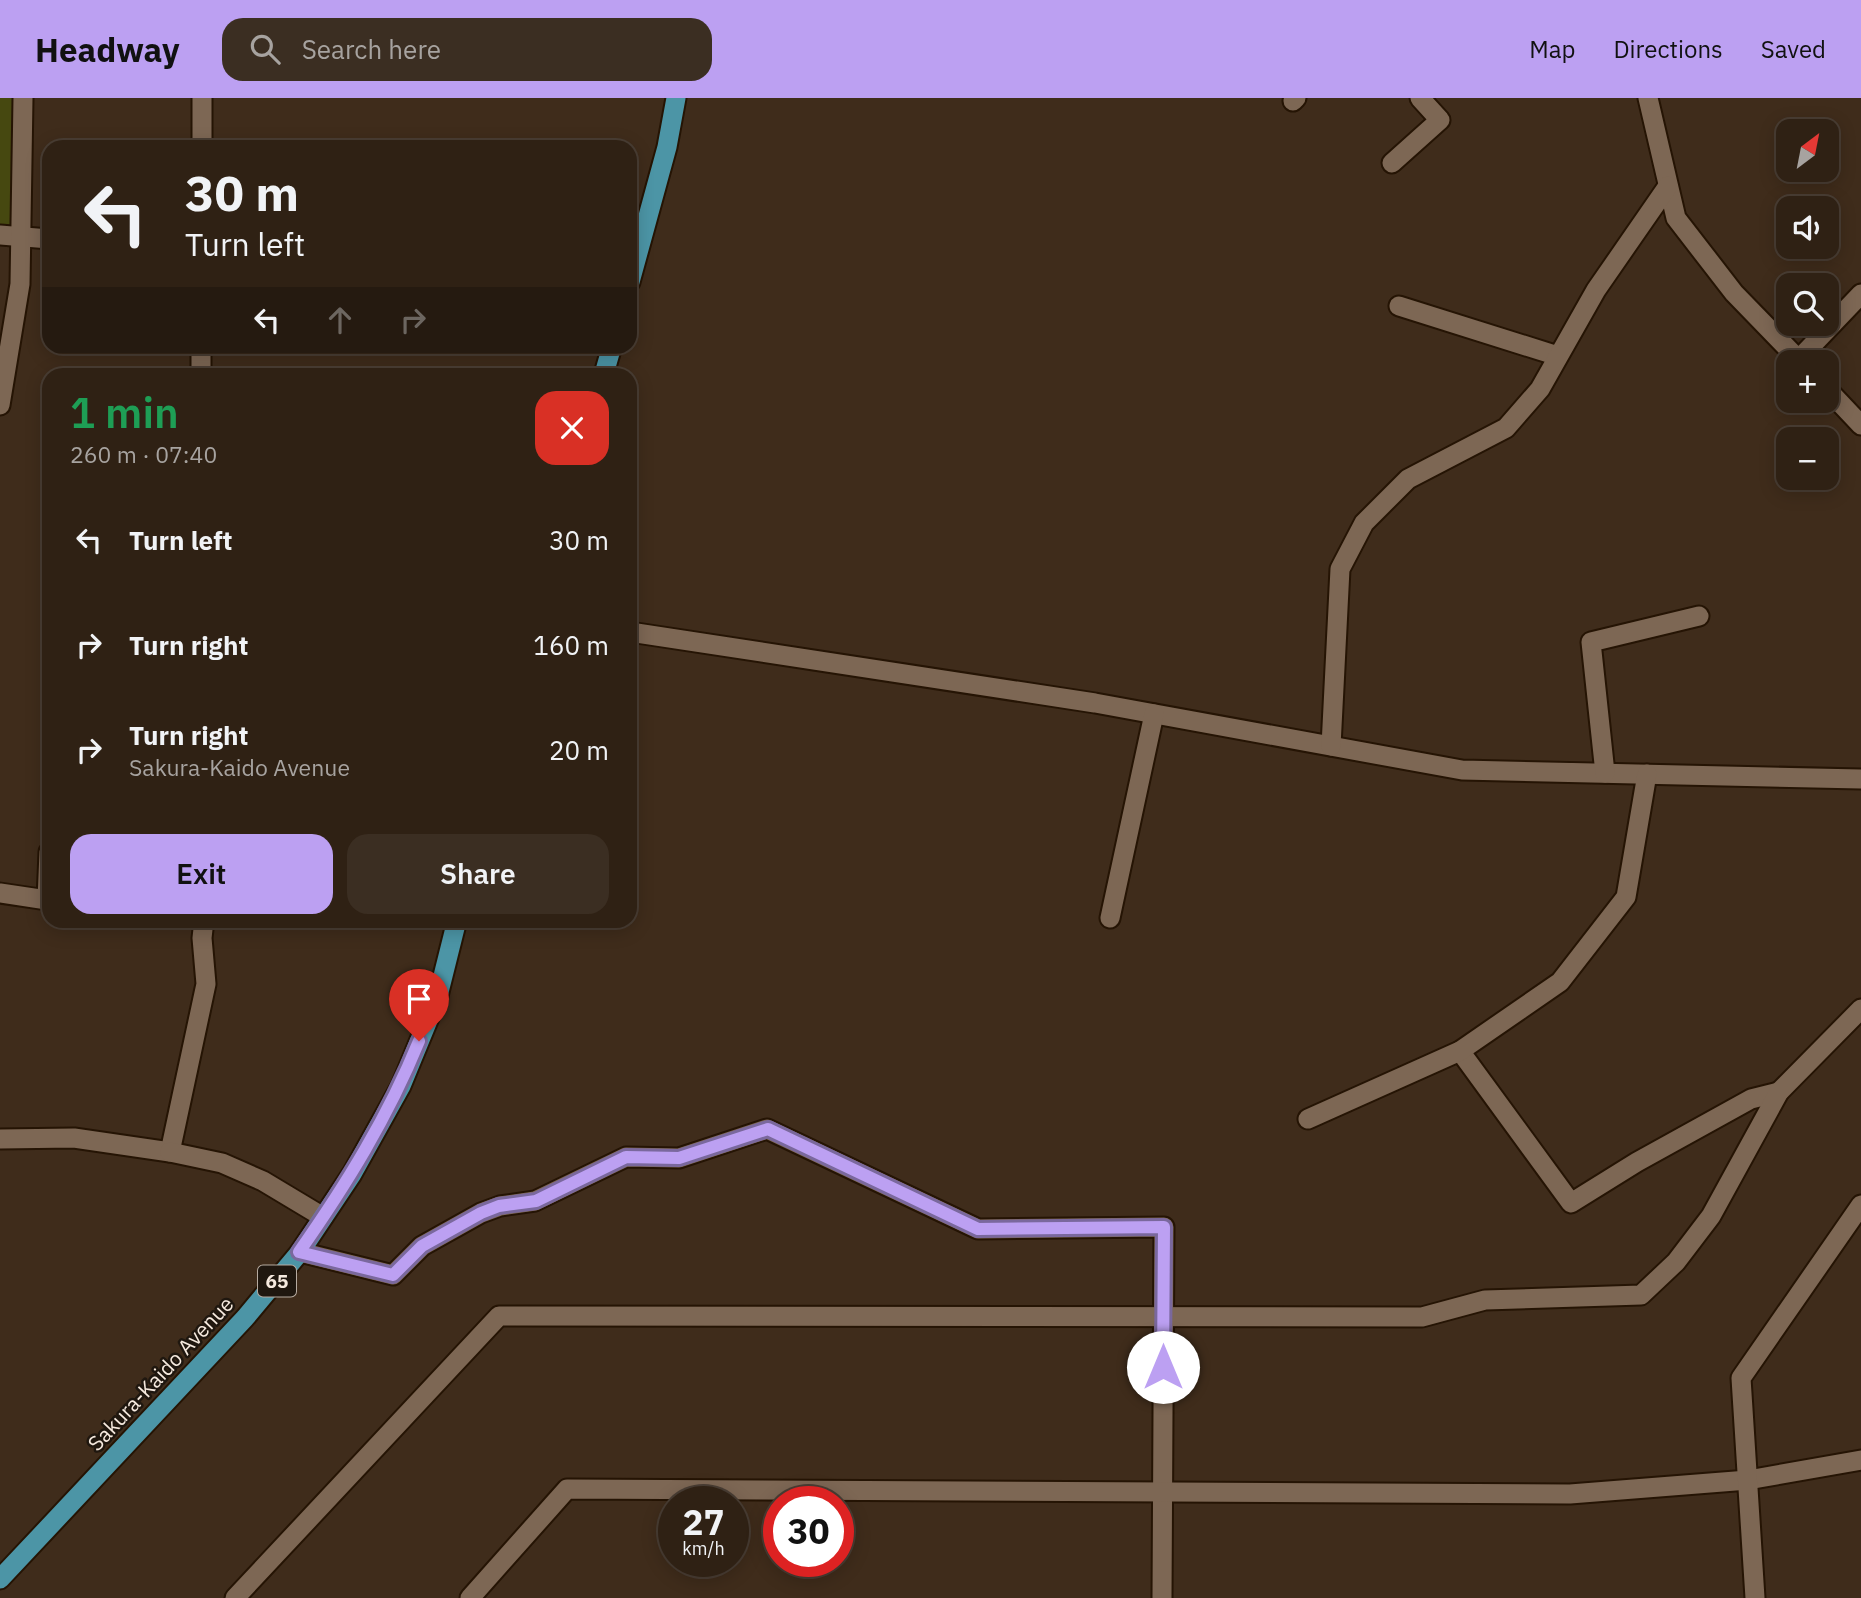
<!DOCTYPE html>
<html lang="en">
<head>
<meta charset="utf-8">
<style>
  :root { --surface:#2f2114; --page:#3b2e22; --text:#f1f3f6; --muted:#a7a3a0; --line:#4a3e34; --accent:#bca0f2 }
  body { margin:0; font-family:"IBM Plex Sans",sans-serif; background:var(--page); color:var(--text); height:100vh; display:flex; flex-direction:column; font-size:26px; white-space:nowrap }
  * { box-sizing:border-box; margin:0 }
  p { font-size:23px; color:var(--muted) }
  .icon { flex:none; width:38px; height:38px; fill:none; stroke:currentColor; stroke-width:2; stroke-linecap:round; stroke-linejoin:round }
  .map { position:relative; flex:1; overflow:hidden }
  .details { position:absolute; left:42px; top:270px; width:595px; height:560px; display:flex; flex-direction:column; background:var(--surface); border-radius:21px; box-shadow:0 4px 18px #0003,0 0 0 2px var(--line) }
  .details>* { flex:none }
  .hud { position:absolute; left:42px; top:42px; width:595px; height:214px; border-radius:21px; box-shadow:0 4px 18px #0003,0 0 0 2px var(--line); background:#2f2114; color:var(--text); overflow:hidden }
  .needle { width:46px; rotate:32deg }
  .controls { position:absolute; left:1776px; top:21px; display:grid; gap:14px }
  .controls a { display:grid; place-items:center; width:63px; height:63px; border-radius:14px; background:var(--surface); box-shadow:0 4px 18px #0003,0 0 0 2px var(--line); font-size:35px }
  .speed { position:absolute; left:658px; top:1388px; display:flex; gap:14px; font-size:35px; font-weight:700; text-align:center }
  .speed>* { display:grid; place-content:center; width:91px; height:91px; border-radius:50%; background:var(--surface); box-shadow:0 4px 18px #0003,0 0 0 2px var(--line); line-height:1 }
  .speed small { font-size:18px; font-weight:400 }
  .speed .limit { border:10px solid #d22; background:#fff; color:#111 }
  .pin { position:absolute; display:grid; place-items:center; width:60px; height:60px; color:#fff; margin:-72px -30px; border-radius:50% 50% 50% 0; rotate:-45deg; box-shadow:0 0 7px #0007 }
  .pin .icon { rotate:45deg }
  .me { position:absolute; width:77px; margin:-38px; rotate:0deg; stroke-linejoin:round; filter:drop-shadow(0 0 5px #0008) }
  .turn { display:flex; align-items:center; gap:24px; height:147px; padding:0 28px; font-size:32px }
  .turn .icon { width:91px; height:91px; stroke-width:2.5 }
  .turn b { display:block; font-size:49px; line-height:60px }
  .lanes { display:flex; align-items:center; height:66px; padding:0 28px; background:#0003; justify-content:center; gap:35px; direction:ltr }
  .lanes .off { opacity:.35 }
  .round { display:grid; place-items:center; flex:none; width:74px; height:74px; border-radius:21px; background:var(--page) }
  .overview { display:flex; align-items:center; justify-content:space-between; height:119px; padding:0 28px }
  h1 { font-size:42px; font-weight:600; line-height:52px; color:#1e9e55 }
  .cta { display:flex; gap:14px; margin-top:auto; padding:14px 28px }
  .cta a { flex:1; height:80px; border-radius:21px; background:var(--accent); color:#111; font-size:28px; font-weight:600; line-height:80px; text-align:center }
  .cta a+a { background:var(--page); color:var(--text) }
  ul { padding:0; list-style:none }
  li { display:flex; align-items:center; gap:21px; height:105px; padding:0 28px }
  li div { flex:1 }
  li b { display:block; font-size:26px }
  li em { font-style:normal }
  header { display:flex; align-items:center; gap:42px; box-sizing:border-box; height:98px; padding:0 35px; background:var(--accent); color:#111 }
  header strong { font-size:33px }
  nav { display:flex; gap:38px; margin-inline-start:auto; font-size:24px }
  .search { width:490px; height:63px; background:var(--page); display:flex; align-items:center; gap:18px; box-sizing:border-box; padding:0 24px; border-radius:21px; color:var(--muted); font-size:26px }
  .map>svg:first-child { display:block }
</style>
</head>
<body>
<header>
<strong>Headway</strong>
<div class="search"><svg class="icon" aria-label="search" viewBox="0 0 24 24"><circle cx="10" cy="10" r="6"/><path d="M15 15l6 6"/></svg>Search here</div>
<nav><a>Map</a><a>Directions</a><a>Saved</a></nav>
</header>
<div class="map">
<svg width="1861" height="1500" viewBox="0 0 1861 1500">
  <rect width="100%" height="100%" fill="#3f2c1b"/>
  <path fill="#464810" d="M0,0H23L21,133L0,132Z"/>
  <g fill="none" stroke-linecap="round" stroke-linejoin="round">
    <defs>
      <path id="service" d="M1399,208L1558,258"/>
      <g id="minor">
        <path d="M202,0V49"/>
        <path d="M1648,0L1676,120L1734,195L1801,264"/>
        <path d="M1293,3L1296,0"/>
        <path d="M1392,65L1440,22L1420,0"/>
        <path d="M0,137L49,141"/>
        <path d="M1798,262L1861,196"/>
        <path d="M201,276V248"/>
        <path d="M1827,291L1861,327"/>
        <path d="M0,307L20,186L23,0"/>
        <path d="M630,534L1095,605L1462,672L1861,681"/>
        <path d="M1331,648L1340,471L1364,425L1408,381L1506,330L1540,291L1596,192L1668,88"/>
        <path d="M1605,675L1591,544L1699,518"/>
        <path d="M0,795L47,802L49,754"/>
        <path d="M1110,820L1154,616"/>
        <path d="M1460,953L1571,1105L1637,1064L1751,1001L1779,994"/>
        <path d="M1308,1021L1460,953L1560,884L1626,799L1647,676"/>
        <path d="M0,1041L74,1040L170,1054L206,886L202,840L204,822"/>
        <path d="M170,1054L222,1065L263,1083L323,1119"/>
        <path d="M300,1154L393,1177L422,1148L481,1115L500,1108L535,1103L626,1059L679,1060L767,1031L978,1131L1164,1129L1162,1500"/>
        <path d="M235,1500L499,1218L1422,1219L1485,1202L1641,1197L1676,1164L1711,1118L1779,994L1861,911"/>
        <path d="M470,1500L567,1391L1570,1396L1748,1382L1861,1362"/>
        <path d="M1755,1500L1741,1280L1861,1107"/>
      </g>
      <g id="primary">
        <path d="M630,184L667,49L676,0"/>
        <path d="M604,276L612,248"/>
        <path d="M0,1481L245,1220L300,1154L352,1076L401,988L438,898L457,822"/>
      </g>
    </defs>
    <use href="#service" stroke="#251404" stroke-width="23"/>
    <use href="#minor" stroke="#251404" stroke-width="23"/>
    <use href="#primary" stroke="#251404" stroke-width="23"/>
    <use href="#service" stroke="#7d6754" stroke-width="19"/>
    <use href="#minor" stroke="#7d6754" stroke-width="19"/>
    <use href="#primary" stroke="#4c95a6" stroke-width="19"/>
  </g>
  <g fill="none" stroke-linecap="round" stroke-linejoin="round">
    <defs>
      <path id="route" d="M419,943C388,1019 346,1087 299,1154L393,1177L422,1148L481,1115L499,1108L536,1103L626,1059L679,1060L768,1031L978,1131L1164,1129L1163,1269"/>
    </defs>
    <use href="#route" stroke="#7a689d" stroke-width="18"/>
    <use href="#route" stroke="#bca0f2" stroke-width="12"/>
  </g>
  <g text-anchor="middle" stroke-width="5" stroke-linejoin="round" paint-order="stroke">
    <rect fill="#1f170f" stroke="#b6aba1" stroke-width="2" x="258" y="1167.5" width="38" height="31" rx="5"/>
    <g font-size="19" font-weight="bold" fill="#f6eadf">
      <text x="277" y="1190">65</text>
    </g>
    <g font-size="21" fill="#f6eadf" stroke="#1f170f">
      <text transform="translate(161 1276) rotate(-47)" y="7">Sakura-Kaido Avenue</text>
    </g>
  </g>
</svg>
<div class="controls">
<a><svg class="needle" viewBox="-14 -14 28 28"><path d="M0-13l5 13h-10z" fill="#e53935"/><path d="M0 13l5-13h-10z" fill="#a7a3a0"/></svg></a>
<a><svg class="icon" aria-label="sound" viewBox="0 0 24 24"><path d="M4 9h4l5-4v14l-5-4H4zM17 9q2 3 0 6"/></svg></a>
<a><svg class="icon" aria-label="search" viewBox="0 0 24 24"><circle cx="10" cy="10" r="6"/><path d="M15 15l6 6"/></svg></a>
<a>+</a>
<a>−</a>
</div>
<div class="speed"><div>27<small>km/h</small></div><div class="limit">30</div></div>
<div class="pin" style="left:419px;top:943px;background:#d93025"><svg class="icon" aria-label="arrive" viewBox="0 0 24 24"><path d="M6 21V4h12l-3 4 3 4H6"/></svg></div>
<svg class="me" style="left:1163px;top:1269px" viewBox="-20 -20 40 40"><circle r="19" fill="#fff"/><path d="M0-13L10 11 0 6-10 11z" fill="#bca0f2"/></svg>
<div class="hud">
<div class="turn"><svg class="icon" aria-label="left" viewBox="0 0 24 24"><path d="M17 20v-9H6M10 6l-5 5 5 5"/></svg><div><b>30 m</b>Turn left</div></div>
<div class="lanes"><svg class="icon" aria-label="left" viewBox="0 0 24 24"><path d="M17 20v-9H6M10 6l-5 5 5 5"/></svg><svg class="icon off" aria-label="ahead" viewBox="0 0 24 24"><path d="M12 20V5M6 11l6-6 6 6"/></svg><svg class="icon off" aria-label="right" viewBox="0 0 24 24"><path d="M7 20v-9h11M14 6l5 5-5 5"/></svg></div>
</div>
<section class="details">
<div class="overview"><div><h1>1 min</h1><p>260 m · 07:40</p></div><a class="round" style="background:#d93025;color:#fff"><svg class="icon" aria-label="close" viewBox="0 0 24 24"><path d="M6 6l12 12M18 6L6 18"/></svg></a></div>
<ul>
<li><svg class="icon" aria-label="left" viewBox="0 0 24 24"><path d="M17 20v-9H6M10 6l-5 5 5 5"/></svg><div><b>Turn left</b></div><em>30 m</em></li>
<li><svg class="icon" aria-label="right" viewBox="0 0 24 24"><path d="M7 20v-9h11M14 6l5 5-5 5"/></svg><div><b>Turn right</b></div><em>160 m</em></li>
<li><svg class="icon" aria-label="right" viewBox="0 0 24 24"><path d="M7 20v-9h11M14 6l5 5-5 5"/></svg><div><b>Turn right</b><p>Sakura-Kaido Avenue</p></div><em>20 m</em></li>
</ul>
<div class="cta"><a>Exit</a><a>Share</a></div>
</section>
</div>
</body>
</html>
